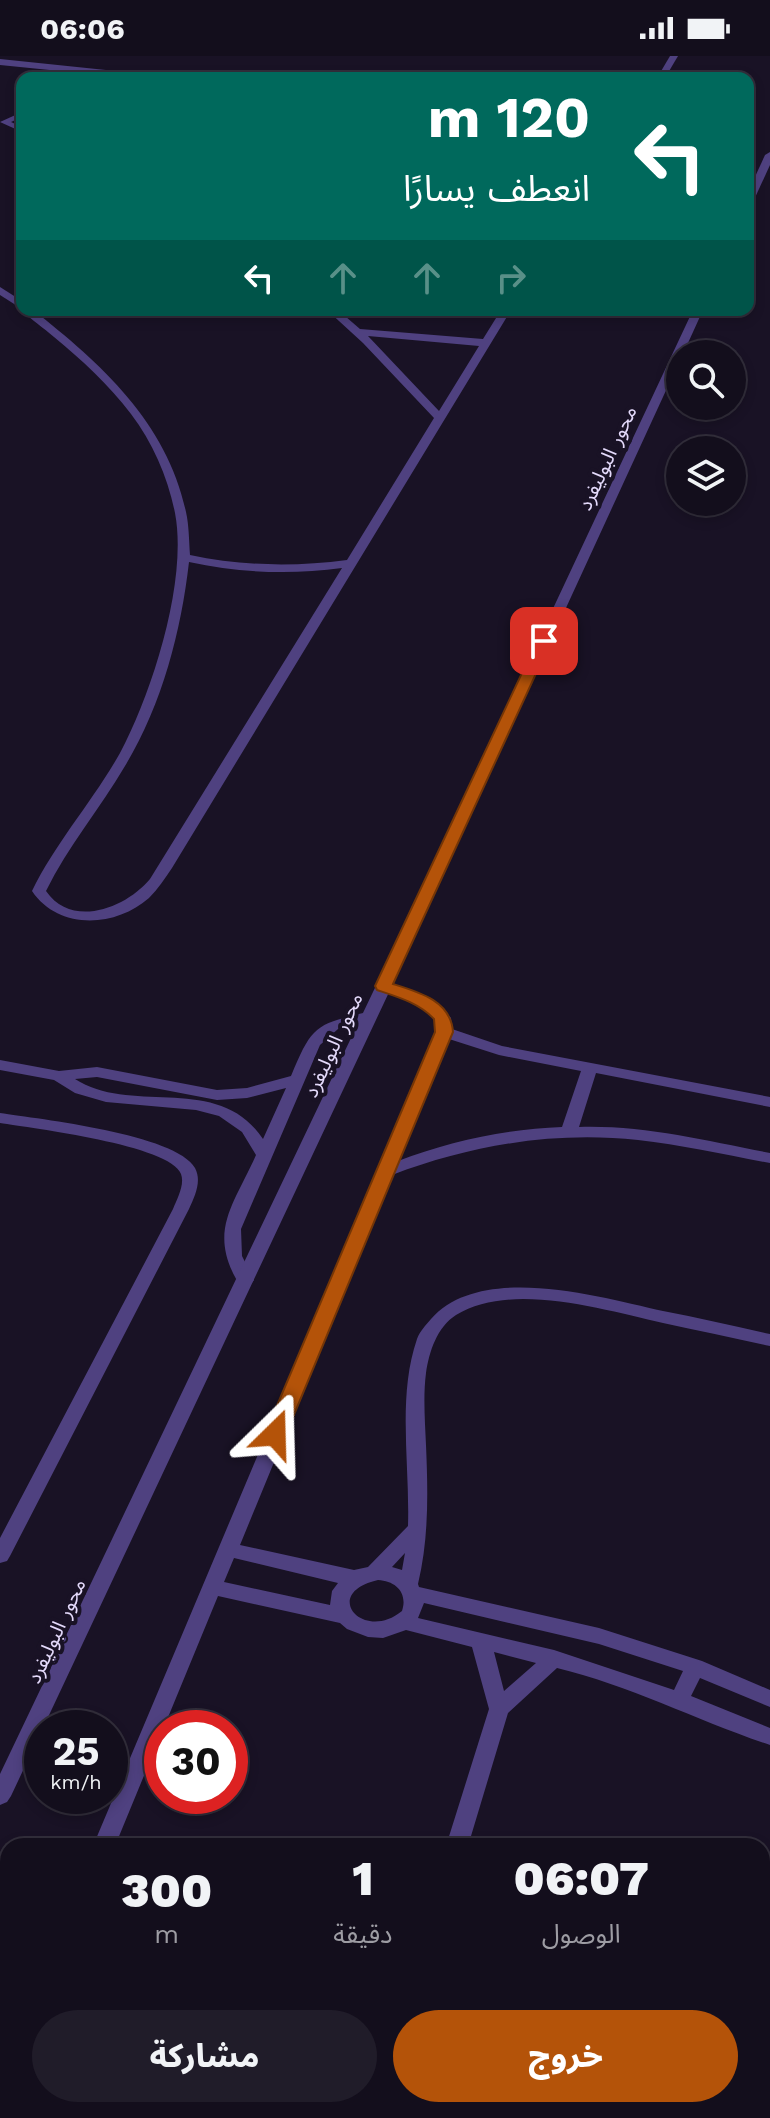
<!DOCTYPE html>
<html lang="ar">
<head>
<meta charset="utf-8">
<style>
  :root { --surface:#130e1c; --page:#201c29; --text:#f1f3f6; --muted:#9d9ca3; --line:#322e3b; --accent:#b45309 }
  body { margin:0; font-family:"Work Sans","Noto Sans Arabic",sans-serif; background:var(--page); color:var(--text); direction:rtl; height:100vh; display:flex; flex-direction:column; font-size:30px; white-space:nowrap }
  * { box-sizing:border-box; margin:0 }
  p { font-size:26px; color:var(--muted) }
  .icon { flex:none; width:44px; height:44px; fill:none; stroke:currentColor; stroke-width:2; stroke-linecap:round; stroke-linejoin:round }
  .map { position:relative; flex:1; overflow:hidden; direction:ltr }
  .sheet { position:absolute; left:0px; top:1782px; width:770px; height:280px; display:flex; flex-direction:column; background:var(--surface); border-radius:24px 24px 0 0; box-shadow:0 4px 12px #0003,0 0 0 2px var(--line); direction:rtl }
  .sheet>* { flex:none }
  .banner { position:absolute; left:16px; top:16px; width:738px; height:244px; border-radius:16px; box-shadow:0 4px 12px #0003,0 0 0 2px var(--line); direction:rtl; background:#00695c; color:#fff; overflow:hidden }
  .buttons { position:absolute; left:666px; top:284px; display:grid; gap:16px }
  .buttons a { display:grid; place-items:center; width:80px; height:80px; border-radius:50%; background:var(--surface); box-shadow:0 4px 12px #0003,0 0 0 2px var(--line); font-size:40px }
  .speed { position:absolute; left:24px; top:1654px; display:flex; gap:16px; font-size:40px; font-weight:700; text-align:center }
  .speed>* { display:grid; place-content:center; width:104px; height:104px; border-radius:50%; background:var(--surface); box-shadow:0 4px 12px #0003,0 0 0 2px var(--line); line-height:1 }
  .speed small { font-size:20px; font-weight:400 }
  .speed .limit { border:12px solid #d22; background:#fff; color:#111 }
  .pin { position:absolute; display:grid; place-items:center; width:68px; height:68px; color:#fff; margin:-34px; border-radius:16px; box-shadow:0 4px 12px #0006 }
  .me { position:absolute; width:88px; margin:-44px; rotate:22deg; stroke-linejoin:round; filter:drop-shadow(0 0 6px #0008) }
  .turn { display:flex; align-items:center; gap:28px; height:168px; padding:0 32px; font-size:36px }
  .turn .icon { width:104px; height:104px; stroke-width:2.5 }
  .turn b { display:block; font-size:56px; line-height:68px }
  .lanes { display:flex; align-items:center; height:76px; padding:0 32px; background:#0003; justify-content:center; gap:40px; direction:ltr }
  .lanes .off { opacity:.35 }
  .eta { display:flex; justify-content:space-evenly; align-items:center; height:136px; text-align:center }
  .eta b { font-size:48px; font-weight:800; line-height:56px }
  .primary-button { display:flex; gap:16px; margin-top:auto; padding:16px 32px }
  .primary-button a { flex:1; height:92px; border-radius:48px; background:var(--accent); color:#fff; font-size:32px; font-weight:800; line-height:92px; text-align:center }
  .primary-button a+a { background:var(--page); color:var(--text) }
  .status { display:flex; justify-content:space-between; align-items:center; height:56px; padding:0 40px; background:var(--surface); direction:ltr }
  .status svg { height:22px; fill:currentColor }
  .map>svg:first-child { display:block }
</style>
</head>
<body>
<div class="status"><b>06:06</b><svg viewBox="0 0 49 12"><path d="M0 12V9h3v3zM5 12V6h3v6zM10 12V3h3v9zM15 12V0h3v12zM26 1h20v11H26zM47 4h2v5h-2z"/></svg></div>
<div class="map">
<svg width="770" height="2062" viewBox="0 0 770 2062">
  <rect width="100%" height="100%" fill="#191225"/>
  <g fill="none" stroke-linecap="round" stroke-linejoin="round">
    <path fill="#4f4180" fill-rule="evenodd" d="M22,56V61L11,66L22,71V76L0,66Z"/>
    <g fill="#4f4180" fill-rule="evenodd">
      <path d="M670,0H678L665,22H657Z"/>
      <path d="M0,3L154,19L158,22H129L0,9Z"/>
      <path d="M0,231L22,245V253L0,239Z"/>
      <path d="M22,254H33C102,308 167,367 186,456C189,469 189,485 190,499C242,510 294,511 347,504L434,362L363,287L327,254H338L360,273L483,283L501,254H511L172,812C165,822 158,833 149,842C115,872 58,874 32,835C56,786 93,745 120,697C152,637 188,525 175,457C168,422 153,387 131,358C109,329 82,304 54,281C44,272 30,263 22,254ZM368,280L479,290L439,355ZM189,506C240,517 291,519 342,512L150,823C126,852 72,873 46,835C68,790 100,753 125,710C162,649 181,576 189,506Z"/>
      <path d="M383,925C408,932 434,941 451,962L452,973L502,990L770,1041V1051L596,1017L579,1071C644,1069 707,1085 770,1097V1107C726,1099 682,1089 638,1084C554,1075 471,1089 392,1119L240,1489L354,1514L368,1511L408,1470C410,1408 397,1341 417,1283C420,1275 426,1269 431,1263C481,1206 600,1241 663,1255C699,1262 734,1270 770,1278V1290C734,1282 699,1275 663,1267C604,1254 511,1225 456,1259C437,1271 429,1296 426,1317C423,1340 425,1366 426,1389C428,1436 429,1482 418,1528L419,1531L599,1572L702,1605L770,1634V1651L700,1622L691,1640L770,1672V1689C698,1665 631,1630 557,1612L508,1657L468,1790H446L489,1653L472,1591L406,1574L383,1582L368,1581L347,1573L340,1567L218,1540L115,1790H93L436,976L435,963C418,948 399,939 378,933L375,930L378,927ZM449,983L499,999L581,1015L562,1071C507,1073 450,1085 398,1105ZM405,1497L402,1514L392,1511ZM234,1502L338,1527L332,1535L330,1549L224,1526ZM378,1524C396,1525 408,1537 402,1555C363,1587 320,1537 378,1524ZM424,1547L599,1588L683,1615L674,1634L554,1594L418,1562ZM494,1596L536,1607L504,1635Z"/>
      <path d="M368,956L376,961L373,964L338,973L320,989L241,1173L242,1200L254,1224L251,1228H239C207,1175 234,1149 256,1099L242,1076L219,1060L196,1054L106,1046L75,1037L54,1024L0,1014V1004L59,1015L97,1011L217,1034L247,1032L291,1020C312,970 315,968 368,956ZM97,1021L217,1044L247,1042L286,1032L263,1083C219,1016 132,1060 75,1023Z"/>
      <path d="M0,1057C39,1063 176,1078 195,1112C202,1125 195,1140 189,1153L10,1500L7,1505L0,1507V1482L173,1153C177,1143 185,1129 181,1118C171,1089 31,1072 0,1067Z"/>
      <path d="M8,2012V2054H16L18,2062H0V2015Z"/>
      <path d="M371,2054H395L396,2062H372Z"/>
    </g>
    <g fill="#4f4180" fill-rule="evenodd">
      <path d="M770,96V109L753,146L748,149V136L765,99Z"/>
      <path d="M693,254H703L683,298H680V304L399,915L11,1740L7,1746L0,1749V1718L383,915Z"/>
    </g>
  </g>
  <path fill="#b45309" stroke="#753606" stroke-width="2" d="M544,581L551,585L393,928C419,936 451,945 453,976L286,1378L283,1383H268L265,1378L435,976L434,963C419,947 398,941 377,934L375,930L537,585Z"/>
  <g text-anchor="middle" stroke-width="8" stroke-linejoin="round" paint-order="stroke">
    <g font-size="20" fill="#e4dafb" stroke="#191225">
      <text transform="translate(607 402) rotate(-65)" y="7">محور البوليفرد</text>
      <text transform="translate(333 989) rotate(-65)" y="7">محور البوليفرد</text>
      <text transform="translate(56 1575) rotate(-65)" y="7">محور البوليفرد</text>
    </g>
  </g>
</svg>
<div class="buttons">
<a><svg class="icon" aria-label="search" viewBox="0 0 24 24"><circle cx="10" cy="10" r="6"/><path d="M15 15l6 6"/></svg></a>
<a><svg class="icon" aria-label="layers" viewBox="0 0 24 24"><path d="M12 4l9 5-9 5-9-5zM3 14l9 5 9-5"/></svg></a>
</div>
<div class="speed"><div>25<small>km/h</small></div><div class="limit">30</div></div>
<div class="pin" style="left:544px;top:585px;background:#d93025"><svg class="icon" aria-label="arrive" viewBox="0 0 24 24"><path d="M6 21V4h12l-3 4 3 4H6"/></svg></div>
<svg class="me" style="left:275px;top:1378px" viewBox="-20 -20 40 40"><path d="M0-17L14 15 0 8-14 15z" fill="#b45309" stroke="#fff" stroke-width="4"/></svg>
<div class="banner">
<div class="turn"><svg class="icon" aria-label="left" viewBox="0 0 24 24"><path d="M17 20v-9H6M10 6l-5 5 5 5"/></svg><div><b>120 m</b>انعطف يسارًا</div></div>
<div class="lanes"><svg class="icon" aria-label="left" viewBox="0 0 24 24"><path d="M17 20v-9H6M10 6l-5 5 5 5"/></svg><svg class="icon off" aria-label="ahead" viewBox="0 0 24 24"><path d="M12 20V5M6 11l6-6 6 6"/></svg><svg class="icon off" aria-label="ahead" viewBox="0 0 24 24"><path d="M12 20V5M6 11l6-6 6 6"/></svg><svg class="icon off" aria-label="right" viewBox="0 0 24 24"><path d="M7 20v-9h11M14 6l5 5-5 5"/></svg></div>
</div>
<section class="sheet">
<div class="eta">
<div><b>06:07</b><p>الوصول</p></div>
<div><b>1</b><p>دقيقة</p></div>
<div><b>300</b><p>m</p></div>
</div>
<div class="primary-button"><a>خروج</a><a>مشاركة</a></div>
</section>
</div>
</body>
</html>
